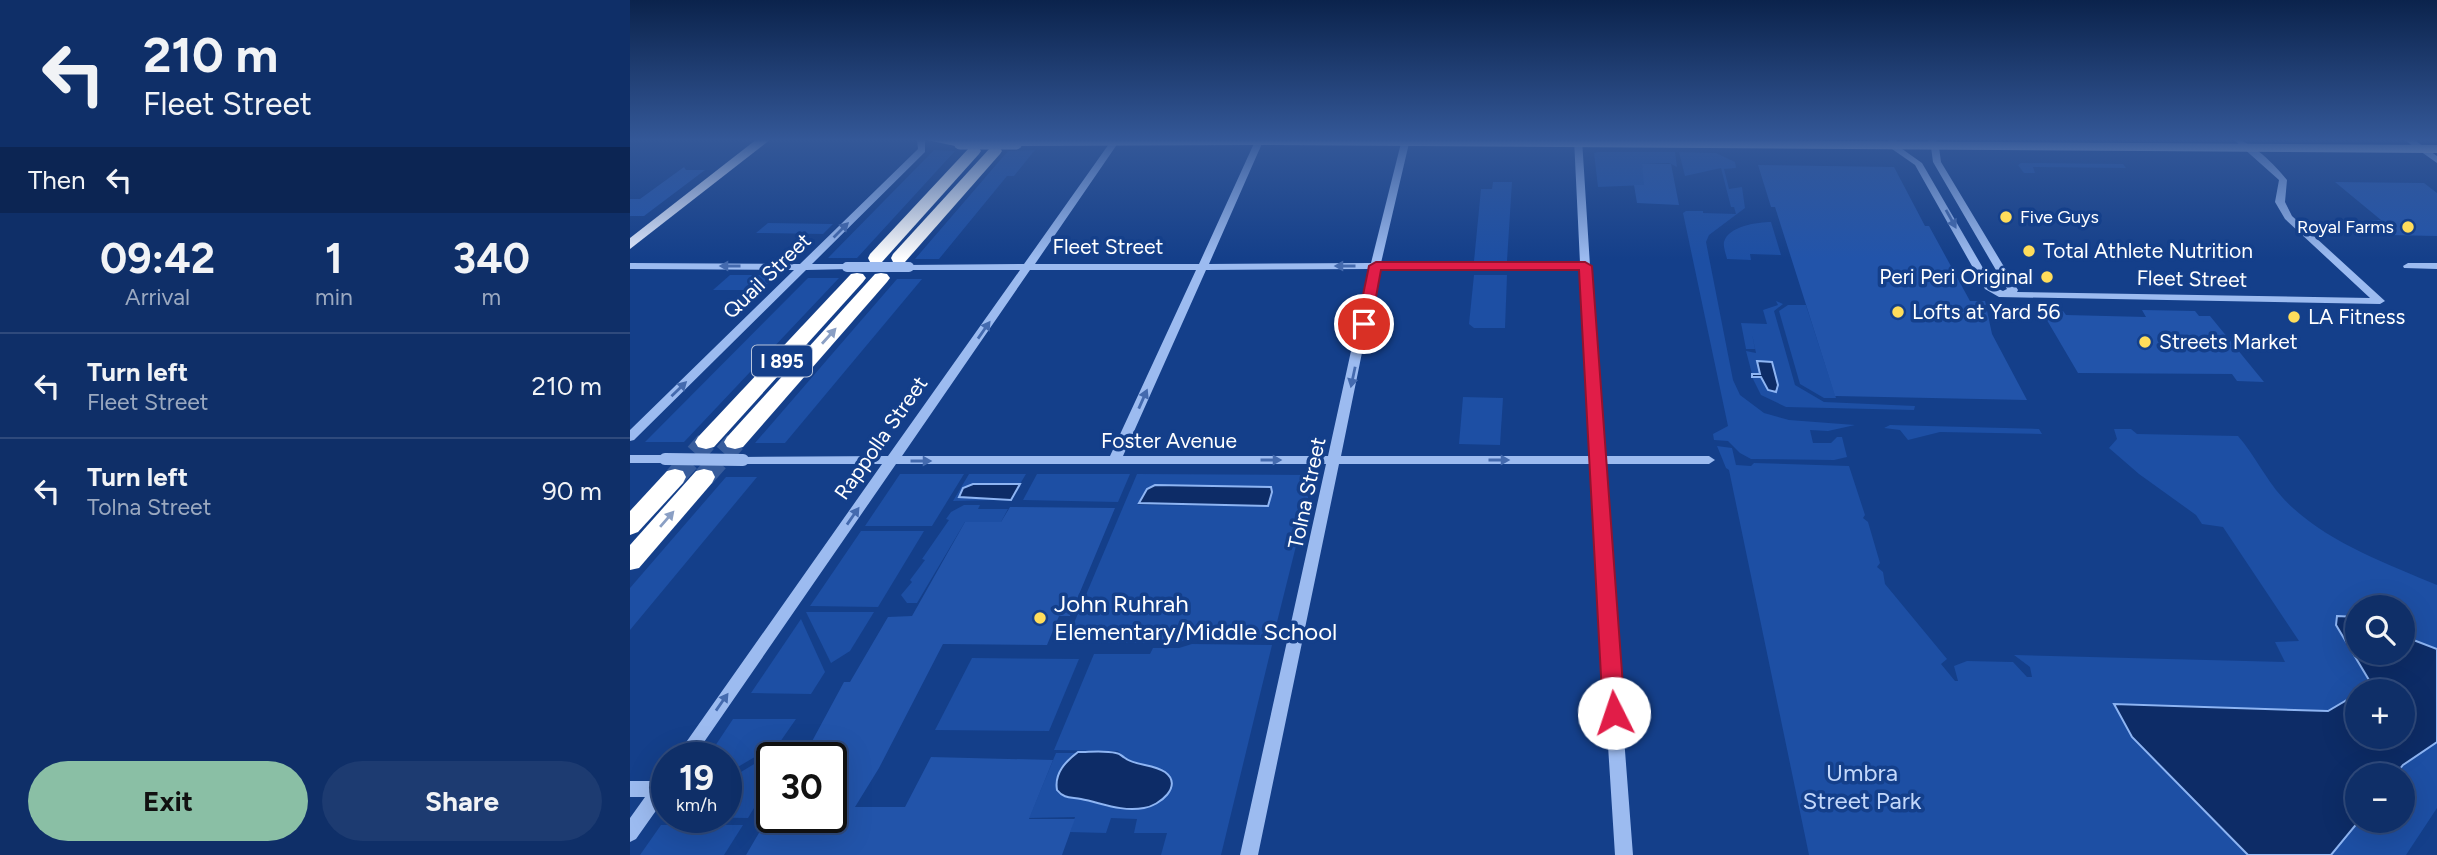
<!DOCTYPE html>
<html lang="en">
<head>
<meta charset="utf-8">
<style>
  :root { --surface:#0f2f68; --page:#1d3b71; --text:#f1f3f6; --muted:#9ba9c0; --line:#2f4a7c; --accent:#8abfa5 }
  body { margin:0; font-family:Figtree,sans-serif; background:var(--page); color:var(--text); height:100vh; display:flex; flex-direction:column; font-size:26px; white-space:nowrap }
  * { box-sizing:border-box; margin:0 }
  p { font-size:23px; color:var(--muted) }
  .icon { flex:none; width:38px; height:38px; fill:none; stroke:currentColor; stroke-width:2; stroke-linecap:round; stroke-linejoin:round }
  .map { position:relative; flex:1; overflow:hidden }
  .details { display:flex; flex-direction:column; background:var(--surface); width:630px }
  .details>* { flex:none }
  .banner { background:#0f2f68; color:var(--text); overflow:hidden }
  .controls { position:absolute; left:1715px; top:595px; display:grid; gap:14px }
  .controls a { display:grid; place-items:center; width:70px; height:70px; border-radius:50%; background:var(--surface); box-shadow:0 7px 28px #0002,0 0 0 2px var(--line); font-size:35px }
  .speed { position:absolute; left:21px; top:742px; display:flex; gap:14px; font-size:35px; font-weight:700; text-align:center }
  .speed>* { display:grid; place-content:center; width:91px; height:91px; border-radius:50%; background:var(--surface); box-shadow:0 7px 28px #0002,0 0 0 2px var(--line); line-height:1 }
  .speed small { font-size:18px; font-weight:400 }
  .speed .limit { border:4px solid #111; border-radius:10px; background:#fff; color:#111 }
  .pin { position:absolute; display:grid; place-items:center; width:60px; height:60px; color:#fff; margin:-30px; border:4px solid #fff; border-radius:50%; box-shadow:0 2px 7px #0007 }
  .me { position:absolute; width:77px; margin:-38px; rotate:356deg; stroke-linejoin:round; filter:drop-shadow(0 0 5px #0008) }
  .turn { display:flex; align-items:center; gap:24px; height:147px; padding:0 28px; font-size:32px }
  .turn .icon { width:91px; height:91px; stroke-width:2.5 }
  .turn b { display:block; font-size:49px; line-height:60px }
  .then { display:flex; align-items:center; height:66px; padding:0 28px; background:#0003; gap:14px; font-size:26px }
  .eta { display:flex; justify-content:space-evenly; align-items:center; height:119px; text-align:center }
  .eta b { font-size:42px; font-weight:700; line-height:49px }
  .cta { display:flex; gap:14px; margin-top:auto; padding:14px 28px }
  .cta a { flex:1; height:80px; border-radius:42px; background:var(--accent); color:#111; font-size:28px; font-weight:700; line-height:80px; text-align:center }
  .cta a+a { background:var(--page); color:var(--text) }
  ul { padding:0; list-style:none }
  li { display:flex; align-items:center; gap:21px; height:105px; padding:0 28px; border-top:2px solid var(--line) }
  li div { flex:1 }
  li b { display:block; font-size:26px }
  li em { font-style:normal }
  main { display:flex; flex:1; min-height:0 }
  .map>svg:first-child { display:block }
</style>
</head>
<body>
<main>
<section class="details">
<div class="banner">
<div class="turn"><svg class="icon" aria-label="left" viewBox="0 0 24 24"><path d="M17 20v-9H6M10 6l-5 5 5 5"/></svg><div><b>210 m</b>Fleet Street</div></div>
<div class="then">Then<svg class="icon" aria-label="left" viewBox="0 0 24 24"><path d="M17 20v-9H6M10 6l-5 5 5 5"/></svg></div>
</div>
<div class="eta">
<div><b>09:42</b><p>Arrival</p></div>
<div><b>1</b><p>min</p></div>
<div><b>340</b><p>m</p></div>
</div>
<ul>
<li><svg class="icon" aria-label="left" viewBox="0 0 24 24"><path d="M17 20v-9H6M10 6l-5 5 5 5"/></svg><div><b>Turn left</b><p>Fleet Street</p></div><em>210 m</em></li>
<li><svg class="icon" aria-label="left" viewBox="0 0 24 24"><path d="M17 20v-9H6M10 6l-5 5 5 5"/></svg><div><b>Turn left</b><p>Tolna Street</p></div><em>90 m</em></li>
</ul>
<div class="cta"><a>Exit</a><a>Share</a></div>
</section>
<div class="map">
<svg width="1807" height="855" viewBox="0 0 1807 855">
  <rect width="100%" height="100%" fill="#143f8a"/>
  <g fill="#1d4fa4" fill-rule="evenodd">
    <path d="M304,150L325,151L227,258H198Z"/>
    <path d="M405,150L384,176H377L309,259H285L378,151Z"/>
    <path d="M968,152H1045L1047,167L1039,163L1012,164L1017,185L968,187L964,153Z"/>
    <path d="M1049,152L1086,153L1105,162L1106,168L1094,169L1099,189L1112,187L1115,208L1079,235L1076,242L1103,380L1110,395L1134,413L1159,420L1225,425L1198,431L1180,430L1183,443H1201L1207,437H1212L1217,457L1204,460L1121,459L1110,453L1098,441L1084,440L1083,434L1098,426L1053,213L1056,211H1073V213L1106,214L1104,207H1101L1091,168L1055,176Z"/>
    <path d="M1391,163L1493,164L1496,168L1403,167L1405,173H1394L1388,165Z"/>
    <path d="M863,182H882L877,261H844L851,189H862Z"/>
    <path d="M1141,222L1151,255L1120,254L1121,260L1097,259C1096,254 1093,247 1094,242C1098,226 1128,222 1141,222Z"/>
    <path d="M138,223L203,224L193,234L126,233Z"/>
    <path d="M100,275H147L131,290H83Z"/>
    <path d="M844,275H877L875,328H844L839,324Z"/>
    <path d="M178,278H209L54,442H15Z"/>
    <path d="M267,279H292L155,443H125Z"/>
    <path d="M1146,301L1153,304L1144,311L1165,385L1194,402L1285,406L1284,410L1156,407L1131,395L1122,377H1131L1138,390L1149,388L1148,385L1142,362L1128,361L1130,374H1122L1116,351L1126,353L1122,334L1125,349H1116L1111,323L1137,324L1133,310L1148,305Z"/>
    <path d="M1158,305H1176L1206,398H1194L1170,384L1149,311Z"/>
    <path d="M833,397L873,398L870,445L829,444Z"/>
    <path d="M1260,425L1409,429L1412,434L1310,432L1278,440L1270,430L1254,428Z"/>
    <path d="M1484,429H1501L1507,434L1608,436C1624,454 1635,478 1652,497C1691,540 1755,563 1807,585V808L1776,855H1179L1099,470L1096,468L1087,446L1102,448L1106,465L1121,466L1124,463L1219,466L1235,515L1233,518L1238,522L1250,563L1247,567L1253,572L1255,584L1317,659L1311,664L1325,681H1328L1324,666L1337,661L1383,662L1397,677H1402L1400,667L1384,655L1655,662L1645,642L1669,641L1593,527L1572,524L1566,515L1509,474L1479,448L1487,439ZM1727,607H1773V653H1727ZM1727,691H1773V737H1727ZM1727,775H1773V821H1727Z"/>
    <path d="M270,474H334L302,526H235Z"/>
    <path d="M339,474H396L390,484H343L333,488L334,498L364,500L323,501Z"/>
    <path d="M407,474H500L488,502L393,500Z"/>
    <path d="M507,474L681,475L683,478L643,638L564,636L548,643L436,642ZM642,492L638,506L508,505L513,494Z"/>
    <path d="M96,477H127L0,630V588Z"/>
    <path d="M334,505H350L348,509H378L371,522H335L287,603H277L271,595L282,582L280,580L295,560L292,559L319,520L316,519L321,512Z"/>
    <path d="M231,531H294L248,607L180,606Z"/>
    <path d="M176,612H244L220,651L201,663Z"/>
    <path d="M171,619L195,672L181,694L121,693Z"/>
    <path d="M562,644L642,645L591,855H531L537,833H504L507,819L481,818L476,833L440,832L445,817L399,818L426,753H446L438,759L453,799L478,807L516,808L525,768L497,760L488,751L424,750L464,654H520L523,648H549Z"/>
    <path d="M342,658L449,659L419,731L305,730Z"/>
    <path d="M103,719H166L150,742L96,774V758H77Z"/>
    <path d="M144,752L146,758H142V778L118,818L45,817H96V781Z"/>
    <path d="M31,825H113L94,855H10Z"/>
  </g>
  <g fill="#0d2c67" stroke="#8eb5f3" stroke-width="2">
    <path d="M1127,361L1142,362L1148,385L1146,392L1138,390L1131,377H1122V374H1130Z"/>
    <path d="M343,484H390L381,500L329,497L333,488Z"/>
    <path d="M525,485L641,487L642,492L638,506L509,503L517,489Z"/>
    <path d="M1707,616L1727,617V653H1773V636L1807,649V742L1773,765L1765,775H1727L1729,821L1701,855H1618L1502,737L1484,704L1698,711L1727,694V737H1773V691H1733L1742,685L1706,625Z"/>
    <path d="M448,752C460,752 474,750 486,753C491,754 490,755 495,758C506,766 523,764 535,772C554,786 529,806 514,808C491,812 472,803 451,799C441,797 434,799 427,790C424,773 436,761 448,752Z"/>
  </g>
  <g fill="#2254aa">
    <path d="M1012,164H1041L1049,205L1007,203L1004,185H1014Z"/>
    <path d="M1128,165L1264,167L1295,226H1299L1340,301H1355L1362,334L1397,400L1205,396L1145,207H1141Z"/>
    <path d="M54,167L56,170H75L14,216H0V199H10Z"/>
    <path d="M1705,182L1794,183L1807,193V236L1758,235L1739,220H1751Z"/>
    <path d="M1411,310L1433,311L1436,315L1516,317L1512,310L1565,311L1569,316H1580L1634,382L1607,381L1602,374L1448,373Z"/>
    <path d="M380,507L485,508L440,616H429L417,645L313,644L249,768L225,807H275L301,757L423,760L399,819H445L432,855H116L133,826H148L153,817H201V758H173L214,682H220L258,617L282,616L335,522H371Z"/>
  </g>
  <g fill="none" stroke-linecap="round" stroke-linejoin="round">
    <g stroke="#375c9c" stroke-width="21" stroke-dasharray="21 10" stroke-linecap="butt">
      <path d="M45,477L76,442"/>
      <path d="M74,477L105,442"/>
    </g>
    <g fill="#9cbbf0" fill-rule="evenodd">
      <path d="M287,139H295V152L182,264H217L221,265V269L176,270L4,440L0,441V430L164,270L0,269V263L170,264L288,149Z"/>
      <path d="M626,139H634L579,264L741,263L772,139H780L751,263H950L944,139H952L972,456H1079L1085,460L1079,464H973L1003,855H985L960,464H709L628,855H610L696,464H266L63,758H45L252,464H113L107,460L109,457L258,456L390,270H279L275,269V265L394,264L481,141H484L488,143L405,264H569ZM739,269L698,456H493L576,270ZM749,269H950L960,456H711ZM400,270H566L480,456H272Z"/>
      <path d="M1257,139H1265L1268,146L1292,163L1364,287L1373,291L1377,289L1303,162L1301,147L1297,139H1305L1309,147L1311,162L1388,290L1387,292L1740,298L1655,219L1645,202L1649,180L1603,139C1620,139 1646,166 1657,180L1655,202L1662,216L1755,301L1750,304L1369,297L1355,289L1285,165L1262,149Z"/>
      <path d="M1773,139H1783L1807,156V163Z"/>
      <path d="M1778,263H1807V269L1774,268L1773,266Z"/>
      <path d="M0,455H35L41,459L35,463H0Z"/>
      <path d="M37,772V795L6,839L0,842V818L15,797H0V781H26L31,774Z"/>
    </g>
    <g fill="#e5edff" fill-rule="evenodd">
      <path d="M127,139H141L0,249V238Z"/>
      <path d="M292,139H329L336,143L330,147Z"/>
      <path d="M386,139H914L1807,145V153L629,145L382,146L380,143Z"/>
    </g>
    <g fill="#fff" fill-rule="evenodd">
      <path d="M344,147L349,148L351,151L349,154L252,262H240L238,258L240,254L339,148Z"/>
      <path d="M365,147L370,148L372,151L370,154L275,262H263L261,258L263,254L360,148Z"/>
      <path d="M227,273L233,274L236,278L233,282L84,447L76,449L68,447L65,442L68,437L221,274Z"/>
      <path d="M251,273L257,274L260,278L257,282L113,447L105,449L97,447L94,442L97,437L245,274Z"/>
      <path d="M45,469L53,471L56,477L53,483L8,532L0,535V511L37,471Z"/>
      <path d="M74,469L82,471L85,477L82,483L9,568L0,570V545L66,471Z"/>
    </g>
    <path stroke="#9cbbf0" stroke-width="10" d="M217,267H279"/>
    <path stroke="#9cbbf0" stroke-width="12" d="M35,459L113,460"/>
    <path stroke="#e5edff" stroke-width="13" d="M330,143H386"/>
  </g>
  <defs><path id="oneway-solid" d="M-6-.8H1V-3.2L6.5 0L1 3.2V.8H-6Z" transform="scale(1.75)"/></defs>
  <g fill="#446aae">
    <use href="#oneway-solid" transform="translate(1321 219) rotate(61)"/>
    <use href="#oneway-solid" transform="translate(211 230) rotate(-45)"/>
    <use href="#oneway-solid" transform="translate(100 266) rotate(-180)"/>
    <use href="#oneway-solid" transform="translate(715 266) rotate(-180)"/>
    <use href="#oneway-solid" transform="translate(354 330) rotate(-55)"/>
    <use href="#oneway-solid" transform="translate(723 377) rotate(102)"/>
    <use href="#oneway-solid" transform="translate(49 389) rotate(-44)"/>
    <use href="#oneway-solid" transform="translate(513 399) rotate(-66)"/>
    <use href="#oneway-solid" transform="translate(641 460)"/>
    <use href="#oneway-solid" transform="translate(869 460)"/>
    <use href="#oneway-solid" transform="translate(291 461)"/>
    <use href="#oneway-solid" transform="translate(223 516) rotate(-55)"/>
    <use href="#oneway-solid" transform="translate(92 702) rotate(-55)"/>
  </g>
  <g fill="#8a9fc4">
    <use href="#oneway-solid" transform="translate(199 336) rotate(-48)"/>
    <use href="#oneway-solid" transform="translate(37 519) rotate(-49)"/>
  </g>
  <linearGradient id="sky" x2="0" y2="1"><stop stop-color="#0b234c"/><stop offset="0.54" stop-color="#345898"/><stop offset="1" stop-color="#345898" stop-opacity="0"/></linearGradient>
  <rect width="1807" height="259" fill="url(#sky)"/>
  <path fill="#e11d48" stroke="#92132f" stroke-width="2" d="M746,262H955L962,266L995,713L991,720L984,723L977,720L973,713L949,270H751L741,324L734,328L727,324L739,266Z"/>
  <g fill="#ffdd5b" stroke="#143f8a" stroke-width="2.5">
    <circle cx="1376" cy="217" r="7"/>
    <circle cx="1778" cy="227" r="7"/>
    <circle cx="1399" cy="251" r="7"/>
    <circle cx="1417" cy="277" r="7"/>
    <circle cx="1268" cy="312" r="7"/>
    <circle cx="1664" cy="317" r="7"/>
    <circle cx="1515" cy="342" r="7"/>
    <circle cx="410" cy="618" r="7"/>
  </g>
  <g text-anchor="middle" stroke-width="7" stroke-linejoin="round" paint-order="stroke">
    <g font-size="18" fill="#fff" stroke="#143f8a" text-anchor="start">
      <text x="1390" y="223">Five Guys</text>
      <text x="1764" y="233" text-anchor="end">Royal Farms</text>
    </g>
    <rect fill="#143f8a" stroke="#b8c5dc" stroke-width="2" x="122" y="345.5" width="60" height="31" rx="5"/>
    <g font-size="19" font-weight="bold" fill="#fff">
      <text x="152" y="368">I 895</text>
    </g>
    <g font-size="21" fill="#fff" stroke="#143f8a">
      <text x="478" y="254">Fleet Street</text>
      <text transform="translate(137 276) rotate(-44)" y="7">Quail Street</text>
      <text transform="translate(1562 279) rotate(1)" y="7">Fleet Street</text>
      <text transform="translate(251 438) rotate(-55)" y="7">Rappolla Street</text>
      <text x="539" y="448">Foster Avenue</text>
      <text transform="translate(677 493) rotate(-78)" y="7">Tolna Street</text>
    </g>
    <g font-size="21" fill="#fff" stroke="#143f8a" text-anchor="start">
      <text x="1413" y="258">Total Athlete Nutrition</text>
      <text x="1403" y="284" text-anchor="end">Peri Peri Original</text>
      <text x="1282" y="319">Lofts at Yard 56</text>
      <text x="1678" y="324">LA Fitness</text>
      <text x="1529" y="349">Streets Market</text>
    </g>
    <g font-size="24" fill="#fff" stroke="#143f8a" text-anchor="start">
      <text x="424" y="612">John Ruhrah<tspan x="424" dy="28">Elementary/Middle School</tspan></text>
    </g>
    <g font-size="24" fill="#c3d8fb" stroke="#143f8a">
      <text x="1232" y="781">Umbra<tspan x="1232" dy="28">Street Park</tspan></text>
    </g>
  </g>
</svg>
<div class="controls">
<a><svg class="icon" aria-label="search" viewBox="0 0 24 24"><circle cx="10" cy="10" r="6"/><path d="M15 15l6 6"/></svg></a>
<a>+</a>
<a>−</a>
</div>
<div class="speed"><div>19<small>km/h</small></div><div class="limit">30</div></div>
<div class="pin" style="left:734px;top:324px;background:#d93025"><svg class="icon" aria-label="arrive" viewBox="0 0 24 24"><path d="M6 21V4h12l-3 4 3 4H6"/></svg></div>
<svg class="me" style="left:984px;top:713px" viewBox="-20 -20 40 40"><circle r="19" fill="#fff"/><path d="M0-13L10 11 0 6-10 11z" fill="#e11d48"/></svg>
</div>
</main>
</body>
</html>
